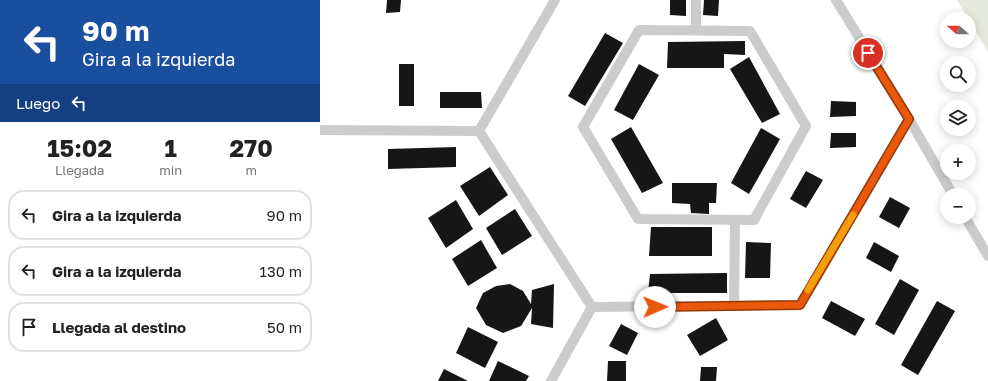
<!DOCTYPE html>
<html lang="es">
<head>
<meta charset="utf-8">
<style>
  :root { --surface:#fff; --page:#f2f2f2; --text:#222; --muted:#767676; --line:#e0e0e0 }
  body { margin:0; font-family:"Golos Text",sans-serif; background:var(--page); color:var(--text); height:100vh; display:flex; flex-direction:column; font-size:15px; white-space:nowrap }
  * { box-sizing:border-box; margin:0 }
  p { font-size:13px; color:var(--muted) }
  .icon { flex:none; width:22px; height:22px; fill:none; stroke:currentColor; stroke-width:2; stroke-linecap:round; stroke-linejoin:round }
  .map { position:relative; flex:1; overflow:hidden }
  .sheet { display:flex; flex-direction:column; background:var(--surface); width:320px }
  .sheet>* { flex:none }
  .guide { background:#1a4fa0; color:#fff; overflow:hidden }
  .needle { width:26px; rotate:290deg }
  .controls { position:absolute; left:620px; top:12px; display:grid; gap:8px }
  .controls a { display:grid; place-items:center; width:36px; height:36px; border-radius:50%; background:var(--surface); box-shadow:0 2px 10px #0003; font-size:20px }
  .pin { position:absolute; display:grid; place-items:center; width:34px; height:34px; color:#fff; margin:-17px; border:2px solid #fff; border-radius:50%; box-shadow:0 1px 4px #0007 }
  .me { position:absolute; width:44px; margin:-22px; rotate:89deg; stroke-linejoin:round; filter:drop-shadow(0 0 3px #0008) }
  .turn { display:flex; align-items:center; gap:14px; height:84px; padding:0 16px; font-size:18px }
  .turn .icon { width:52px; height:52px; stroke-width:2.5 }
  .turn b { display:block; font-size:28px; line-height:34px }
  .then { display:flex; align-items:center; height:38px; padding:0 16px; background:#0003; gap:8px; font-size:15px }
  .eta { display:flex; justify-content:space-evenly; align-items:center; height:68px; text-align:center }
  .eta b { font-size:24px; font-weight:700; line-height:28px }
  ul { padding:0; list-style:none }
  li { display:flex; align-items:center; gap:12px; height:50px; margin:0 8px 6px; padding:0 8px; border:2px solid var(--line); border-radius:16px }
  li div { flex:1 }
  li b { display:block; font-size:15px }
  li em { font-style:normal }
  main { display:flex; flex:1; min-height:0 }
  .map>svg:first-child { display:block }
</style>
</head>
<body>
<main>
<section class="sheet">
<div class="guide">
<div class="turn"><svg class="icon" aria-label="left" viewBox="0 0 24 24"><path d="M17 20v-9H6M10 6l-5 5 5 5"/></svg><div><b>90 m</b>Gira a la izquierda</div></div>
<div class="then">Luego<svg class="icon" aria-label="left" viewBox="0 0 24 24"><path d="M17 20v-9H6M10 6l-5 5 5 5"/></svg></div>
</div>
<div class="eta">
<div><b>15:02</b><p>Llegada</p></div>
<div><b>1</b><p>min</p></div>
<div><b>270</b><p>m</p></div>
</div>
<ul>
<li><svg class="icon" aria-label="left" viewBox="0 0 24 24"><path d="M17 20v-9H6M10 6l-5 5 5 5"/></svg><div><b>Gira a la izquierda</b></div><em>90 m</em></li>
<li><svg class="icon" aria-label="left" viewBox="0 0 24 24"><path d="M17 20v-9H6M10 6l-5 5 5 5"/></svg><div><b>Gira a la izquierda</b></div><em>130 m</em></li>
<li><svg class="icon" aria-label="arrive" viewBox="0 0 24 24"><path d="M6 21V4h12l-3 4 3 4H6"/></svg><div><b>Llegada al destino</b></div><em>50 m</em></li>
</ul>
</section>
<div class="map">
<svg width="668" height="381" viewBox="0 0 668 381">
  <rect width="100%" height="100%" fill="#fff"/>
  <path fill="#e5e8dc" d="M637,0H668V52Z"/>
  <g fill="#161616">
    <path d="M67,0H81L80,12L66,13Z"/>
    <path d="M350,0H366V16L350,15Z"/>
    <path d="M384,0H399L398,16L383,15Z"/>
    <path d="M285,33L303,43L265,106L248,96Z"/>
    <path d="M425,41V55L404,54V68H347L348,42Z"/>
    <path d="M429,57L460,114L442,123L410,69Z"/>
    <rect x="79" y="64" width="15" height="42"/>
    <path d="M319,64L339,75L313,120L294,110Z"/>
    <path d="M120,92H161L162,108H120Z"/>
    <path d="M511,101L536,102V116L510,117Z"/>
    <path d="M311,127L343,183L322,193L291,139Z"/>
    <path d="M441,128L460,139L429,194L411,183Z"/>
    <path d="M511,133H536V147L510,148Z"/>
    <path d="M136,147V167L68,169V149Z"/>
    <path d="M170,167L188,195L159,216L140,186Z"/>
    <path d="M486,171L503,180L486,208L470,199Z"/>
    <path d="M352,183H397L396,203H389V214L371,213L370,204L352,203Z"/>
    <path d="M570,197L590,208L579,228L559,217Z"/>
    <path d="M136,200L153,229L126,248L108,218Z"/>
    <path d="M195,209L212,236L182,255L166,228Z"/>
    <path d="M331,227H392V256H329Z"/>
    <path d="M161,240L177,268L148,286L132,259Z"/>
    <path d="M426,242L451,243L450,278H425Z"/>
    <path d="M554,242L579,256L571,272L546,258Z"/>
    <path d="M407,273V293H328L330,274Z"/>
    <path d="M580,279L599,290L574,335L555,324Z"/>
    <path d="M190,284L203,291L211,304L212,290L234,284L233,328L211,324L212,308L201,326L183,333L166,325L156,308L163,293L176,286Z"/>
    <path d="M511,301L545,319L535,336L502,318Z"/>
    <path d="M617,301L635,311L598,375L581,365Z"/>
    <path d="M396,318L408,340L380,356L367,335Z"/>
    <path d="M301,324L318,333L307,355L289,346Z"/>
    <path d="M148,327L178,342L165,368L136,353Z"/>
    <path d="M178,361L209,376L206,381H169Z"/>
    <path d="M288,361H306V381H287Z"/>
    <path d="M381,367H397L396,381H380Z"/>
    <path d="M124,369L148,381H118Z"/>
  </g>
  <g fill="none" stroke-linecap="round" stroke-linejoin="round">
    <g stroke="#ccc" stroke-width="10">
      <path d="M376,0V30"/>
      <path d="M516,0L589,119L633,195"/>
      <path d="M319,30L430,31L486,126L434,220L318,219L263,127Z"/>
      <path d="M0,130L159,131L272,307"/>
      <path d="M159,131L235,0"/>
      <path d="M645,217L668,256"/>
      <path d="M414,306L415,221"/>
      <path d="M231,381L272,307L480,305L589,119"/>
    </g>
  </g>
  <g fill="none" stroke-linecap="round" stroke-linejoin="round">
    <defs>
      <path id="route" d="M335,307L480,305L589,119L548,53"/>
    </defs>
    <use href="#route" stroke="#983908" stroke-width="10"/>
    <use href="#route" stroke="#ea580c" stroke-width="7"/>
    <path stroke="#f59e0b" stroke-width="7" d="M488,290L533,215"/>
  </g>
</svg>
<div class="controls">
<a><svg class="needle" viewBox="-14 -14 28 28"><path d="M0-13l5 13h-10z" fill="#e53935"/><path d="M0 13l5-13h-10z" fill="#767676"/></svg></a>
<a><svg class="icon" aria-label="search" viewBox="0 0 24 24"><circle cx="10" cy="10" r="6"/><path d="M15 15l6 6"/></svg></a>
<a><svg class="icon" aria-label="layers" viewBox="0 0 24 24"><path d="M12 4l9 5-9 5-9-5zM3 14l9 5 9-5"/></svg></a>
<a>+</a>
<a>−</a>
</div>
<div class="pin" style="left:548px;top:53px;background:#d93025"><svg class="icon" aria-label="arrive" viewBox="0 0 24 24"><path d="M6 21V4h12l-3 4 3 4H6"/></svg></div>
<svg class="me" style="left:335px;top:307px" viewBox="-20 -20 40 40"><circle r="19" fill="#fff"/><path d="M0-13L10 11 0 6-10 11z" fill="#ea580c"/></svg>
</div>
</main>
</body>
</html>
